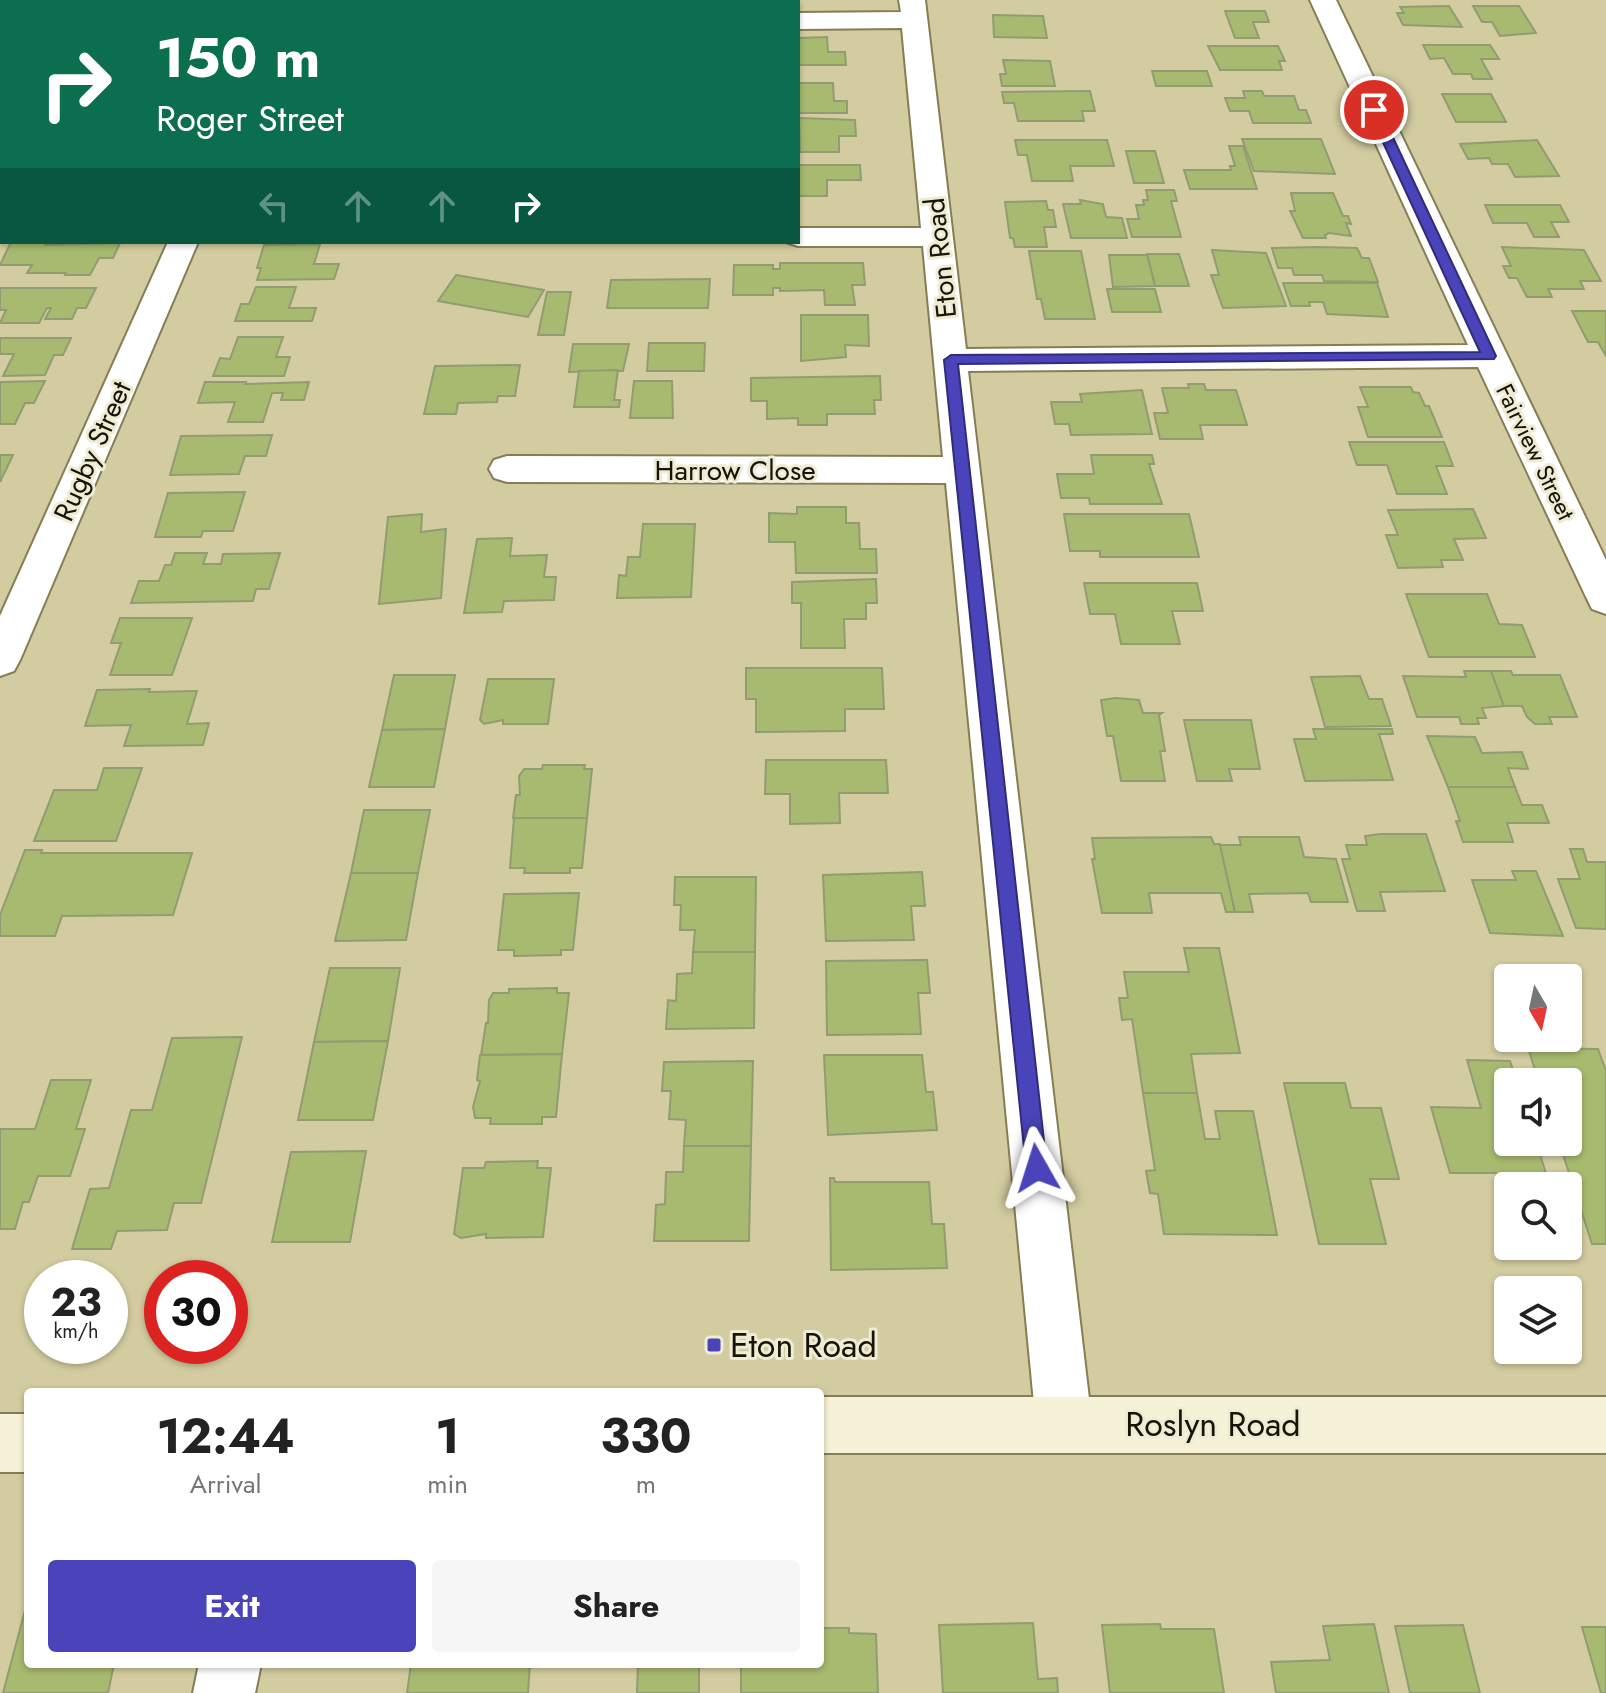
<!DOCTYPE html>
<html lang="en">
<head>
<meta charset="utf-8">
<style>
  :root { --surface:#fff; --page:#f6f6f6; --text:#222; --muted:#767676; --accent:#4a43b9 }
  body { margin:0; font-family:Jost,sans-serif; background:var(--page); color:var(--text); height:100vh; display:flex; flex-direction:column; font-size:30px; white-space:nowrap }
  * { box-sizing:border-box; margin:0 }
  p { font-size:26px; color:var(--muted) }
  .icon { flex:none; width:44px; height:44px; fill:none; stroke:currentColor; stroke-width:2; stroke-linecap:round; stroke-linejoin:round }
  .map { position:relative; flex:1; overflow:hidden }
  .drawer { position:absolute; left:24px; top:1388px; width:800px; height:280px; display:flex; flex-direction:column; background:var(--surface); border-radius:8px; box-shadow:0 2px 6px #0004 }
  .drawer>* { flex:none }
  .hud { position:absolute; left:0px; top:0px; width:800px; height:244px; box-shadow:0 2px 6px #0004; background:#0b6e4f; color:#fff; overflow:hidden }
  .needle { width:52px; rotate:171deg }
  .tools { position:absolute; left:1494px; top:964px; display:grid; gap:16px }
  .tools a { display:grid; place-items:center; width:88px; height:88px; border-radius:8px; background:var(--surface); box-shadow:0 2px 6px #0004; font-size:40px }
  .speed { position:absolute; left:24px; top:1260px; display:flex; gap:16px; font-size:40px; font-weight:700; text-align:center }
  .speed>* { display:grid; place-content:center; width:104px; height:104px; border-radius:50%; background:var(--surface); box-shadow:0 2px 6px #0004; line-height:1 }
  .speed small { font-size:20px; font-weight:400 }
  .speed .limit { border:12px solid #d22; background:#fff; color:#111 }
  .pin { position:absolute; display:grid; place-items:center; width:68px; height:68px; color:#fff; margin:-34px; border:4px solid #fff; border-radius:50%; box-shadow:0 2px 8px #0007 }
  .me { position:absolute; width:88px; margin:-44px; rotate:354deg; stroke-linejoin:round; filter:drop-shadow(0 0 6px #0008) }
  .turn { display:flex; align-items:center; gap:28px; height:168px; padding:0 24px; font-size:36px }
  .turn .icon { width:104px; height:104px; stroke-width:2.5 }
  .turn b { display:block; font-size:56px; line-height:68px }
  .lanes { display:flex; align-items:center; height:76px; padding:0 24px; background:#0003; justify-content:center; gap:40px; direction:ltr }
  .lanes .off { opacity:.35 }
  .eta { display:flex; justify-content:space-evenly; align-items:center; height:136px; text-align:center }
  .eta b { font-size:48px; font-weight:700; line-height:56px }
  .button { display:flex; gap:16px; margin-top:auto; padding:16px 24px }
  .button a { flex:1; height:92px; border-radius:8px; background:var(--accent); color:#fff; font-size:32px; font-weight:700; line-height:92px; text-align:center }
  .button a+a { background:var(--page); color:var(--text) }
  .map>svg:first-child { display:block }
</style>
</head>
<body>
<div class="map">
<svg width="1606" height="1693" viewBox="0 0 1606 1693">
  <rect width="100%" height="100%" fill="#d3cca0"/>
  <g fill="#a8ba6f" stroke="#919c73" stroke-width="2">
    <path d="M157,0H240L239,2Z"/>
    <path d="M1449,6L1462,27L1403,25L1397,13H1404L1400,7Z"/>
    <path d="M1473,6H1519L1536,33L1500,36L1492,22H1482Z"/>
    <path d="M1225,11H1265L1269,22H1253L1259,38H1235Z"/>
    <path d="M993,15L1043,16L1047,38L994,37Z"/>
    <path d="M827,37L828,52H845L846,65H798V38Z"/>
    <path d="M1423,45H1490L1499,59H1481L1492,79H1473L1471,74H1453L1444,58L1430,59Z"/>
    <path d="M1208,46H1278L1285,61H1279L1282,70H1220Z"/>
    <path d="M1003,60L1050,61L1055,86H1002L1000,74H1006Z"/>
    <path d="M1152,71H1207L1212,86H1156Z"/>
    <path d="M798,83H833L834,101H847V113H798Z"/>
    <path d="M1090,91L1095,111H1082L1084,121H1018L1014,103H1004L1002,92Z"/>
    <path d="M1243,91H1262L1264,96H1294L1299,110H1306L1311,123H1253L1249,111H1230L1225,98H1245Z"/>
    <path d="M1442,94H1491L1506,122H1456Z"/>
    <path d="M799,118L855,120L856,136H839V152H800Z"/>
    <path d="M1242,139H1321L1335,174L1254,171Z"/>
    <path d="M1015,140H1107L1114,166H1070L1073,181H1032L1027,155H1018Z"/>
    <path d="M1537,140L1559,176L1515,177L1508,164H1492L1489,158L1468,159L1460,144Z"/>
    <path d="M1229,146H1243L1257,189H1190L1184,170H1231L1230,166H1235Z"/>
    <path d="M1126,151H1155L1164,183H1134Z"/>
    <path d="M798,165H860L861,180H827V196H798Z"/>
    <path d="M1146,190H1174L1177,201H1171L1181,237H1132L1127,219H1139L1136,205H1144L1143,200H1148Z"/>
    <path d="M1291,193H1333L1343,216H1348L1351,224L1346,223L1351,236L1329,233L1325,235L1326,238H1303L1290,211H1295Z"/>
    <path d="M1080,200L1103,204L1106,217L1122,218L1127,238H1071L1063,204H1081Z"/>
    <path d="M1046,201L1048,210H1053L1056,227H1044L1047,247H1015L1013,238H1010L1005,202Z"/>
    <path d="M1485,205H1560L1569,222H1551L1559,237H1534L1527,223H1493Z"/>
    <path d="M11,242H46L45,245L120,243L113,258H99L90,275H65L66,273H27L32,265H0Z"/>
    <path d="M320,244L314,264H339L334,279L257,280L261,268H257L264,245Z"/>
    <path d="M1319,247L1357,248L1362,258H1369L1378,282L1324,281L1322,275H1294L1292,268H1278L1272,248Z"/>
    <path d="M1502,247L1584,250L1601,281H1580L1584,289H1548L1552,297H1527L1517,278H1509L1503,266H1511Z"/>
    <path d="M1212,250L1266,253L1286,306L1223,308L1211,275H1219Z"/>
    <path d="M1029,251H1081L1095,319H1045L1041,299H1037Z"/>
    <path d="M1179,254L1189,286H1155L1147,254Z"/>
    <path d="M1109,255H1147L1155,286L1113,287Z"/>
    <path d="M780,263H863L865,285H852L855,305H825L824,290L780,291V288H773V295H733L734,265H773V269H780Z"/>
    <path d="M456,275L544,290L528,317L438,301Z"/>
    <path d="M710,279L708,308H607L611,280Z"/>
    <path d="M1283,283H1377L1388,317L1327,314L1323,302H1309L1310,306H1291Z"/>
    <path d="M256,287H296L289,308H316L312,321H235L241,304H249Z"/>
    <path d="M0,288H96L86,308H77L72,319H45L51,308H47L39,323H0L6,310H0Z"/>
    <path d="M1107,289H1155L1161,312H1112Z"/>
    <path d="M547,292H571L564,335H538Z"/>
    <path d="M1572,311H1606V356L1598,342H1588Z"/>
    <path d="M801,315H868L869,346L845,345L846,357L801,361Z"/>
    <path d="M238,337H283L276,357H290L284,376H213L220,358L230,359Z"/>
    <path d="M0,338H71L63,355H54L45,375L3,376L14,354H0Z"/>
    <path d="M649,343H705L704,371H647Z"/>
    <path d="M573,344H629L623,371L569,372Z"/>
    <path d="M520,365L515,396H498L497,402L458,403L456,414H424L435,366Z"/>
    <path d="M618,370L614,400H620L619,407H574L579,371Z"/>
    <path d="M880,376L881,400H874L875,414H827V425H798V418L767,419V401H751V378Z"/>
    <path d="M45,381L34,403H25L15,424H0V382Z"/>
    <path d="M634,381H672L673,418H630Z"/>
    <path d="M205,382H246L245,384L309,382L304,400H281L283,393H272L263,422H228L235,402L198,403Z"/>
    <path d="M1188,384H1204L1206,390H1236L1247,425H1200L1203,439H1160L1154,413H1168L1162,388H1189Z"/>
    <path d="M1360,387H1411L1413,392L1419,393L1425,406H1429L1442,437H1368L1358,407H1368Z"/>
    <path d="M1142,390L1152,434L1071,435L1069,424H1055L1051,402H1082L1080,394Z"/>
    <path d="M272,435L266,456H245L239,474L170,475L181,436Z"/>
    <path d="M1349,442H1444L1453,466H1436L1447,494H1397L1387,465H1357Z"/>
    <path d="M0,455H13L0,482Z"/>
    <path d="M1091,455H1152L1154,464H1149L1162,504H1090L1089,498H1061L1057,474H1094Z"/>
    <path d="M245,492L233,531H203L201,537H155L168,493Z"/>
    <path d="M797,507H846V523H859L860,549H876L877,573H796L795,542H769V513L797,514Z"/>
    <path d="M1473,509L1486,538L1454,539L1463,560H1441L1443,567L1398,568L1386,535H1398L1388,510Z"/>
    <path d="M422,514L421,532L446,529L441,598L379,604L388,517Z"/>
    <path d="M1064,514H1189L1199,557H1100V551H1070Z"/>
    <path d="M643,524H695L691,597L617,598L619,575L626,576L628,557H640Z"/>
    <path d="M512,538L510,556L547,555L544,577H556L554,600L504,601L502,612L464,613L477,539Z"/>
    <path d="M175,553H207L203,564H221L223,554L280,553L269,589H256L253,601L131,603L139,581H159L165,565H171Z"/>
    <path d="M876,579L877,603H866V619H844L845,648H801V603H792V582Z"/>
    <path d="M1084,583H1197L1203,611H1172L1180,644H1121L1115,614H1090Z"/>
    <path d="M1406,594H1487L1499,624L1522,625L1535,657H1429Z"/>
    <path d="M120,618H192L172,675H110L121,643H111Z"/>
    <path d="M746,668H882L884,709H845V731L756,732V699H746Z"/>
    <path d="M1464,671H1491L1504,706L1482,708L1486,718H1477L1479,724H1461L1459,717H1417L1403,676L1466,677Z"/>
    <path d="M1491,671H1511L1513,675H1560L1577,717H1549L1552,724H1535L1527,717L1522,706H1504Z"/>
    <path d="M394,675H455L445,729L382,730Z"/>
    <path d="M1360,676L1369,699H1382L1391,726L1325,727L1311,677Z"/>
    <path d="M488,679H554L548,724H503V720L484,724L480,720Z"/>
    <path d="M150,689L149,692L197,691L187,724L209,723L203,745L124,746L131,725L85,726L97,690Z"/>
    <path d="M1116,698L1139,700L1143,713H1162L1159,715L1165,751H1160L1165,781H1121L1113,736H1107L1101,700Z"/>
    <path d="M1184,720H1251L1260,769H1229L1232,781H1197Z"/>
    <path d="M445,729L434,787H369L382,730Z"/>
    <path d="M1313,729H1392L1393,734H1379L1393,780L1305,781L1294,739H1316Z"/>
    <path d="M1427,736L1475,737L1482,753L1522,752L1528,769L1508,768L1515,787H1448Z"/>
    <path d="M766,760H886L888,793H839L840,823L790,824V794H765Z"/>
    <path d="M543,765H585L584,769H592L587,818H513L516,795H520L519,776L524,769H542Z"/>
    <path d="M104,768H142L116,841H34L54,790H97Z"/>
    <path d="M1448,787H1515L1522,805H1542L1549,823H1507L1513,842H1463L1456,821H1460Z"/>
    <path d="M364,810H430L418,873H351Z"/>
    <path d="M514,818H587L582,868H570V873H524L525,868H510Z"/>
    <path d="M1380,834H1426L1445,891L1380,892L1385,911H1357L1342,859H1350L1346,845H1367L1365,836Z"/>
    <path d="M1211,837L1214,844H1220L1235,912H1226L1221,893H1149L1152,913H1102L1092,859H1095L1092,838Z"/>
    <path d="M1239,837H1299L1304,857L1336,859L1348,902H1311L1308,893L1249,894L1253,912H1232H1235L1220,845H1241Z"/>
    <path d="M1570,849H1583L1587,862H1606V929L1576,928L1558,879H1580Z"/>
    <path d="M25,850H42L41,853H192L173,915L62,916L55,936H0V915Z"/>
    <path d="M1512,871H1536L1563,936L1490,933L1472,880H1516Z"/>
    <path d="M922,872L925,906H911L914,940L826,941L823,875Z"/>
    <path d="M351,873H418L406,940L335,941Z"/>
    <path d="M675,877H756L755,952H693L695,930H680L681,905H674Z"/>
    <path d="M579,893L573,950H561V955L514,956V950H498L504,894Z"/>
    <path d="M1184,948H1219L1240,1053L1191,1054L1197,1093H1143L1132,1019L1122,1020L1119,998H1128L1124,972H1189Z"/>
    <path d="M693,952H755L754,1028L666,1029L668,1000L676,1001L677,974L692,973Z"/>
    <path d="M927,960L930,993H918L921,1034L827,1035L826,961Z"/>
    <path d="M330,968H400L388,1041L314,1042Z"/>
    <path d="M557,988V993H569L562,1054L481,1055L486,1023H488L489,1000L493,993H509V989Z"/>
    <path d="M242,1037L201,1203H174L167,1230L117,1231L111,1249H72L90,1189L109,1188L131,1110H152L172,1038Z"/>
    <path d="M388,1041L373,1120H298L314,1042Z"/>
    <path d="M1528,1048L1598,1049L1606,1071V1244H1592L1559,1142H1568V1082H1539Z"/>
    <path d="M562,1054L556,1117H542V1124H490L491,1118H475L473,1107L480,1081L477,1080L480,1055Z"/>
    <path d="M824,1055H922L926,1092H933L937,1130L828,1135Z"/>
    <path d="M1467,1060L1510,1061L1517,1082H1508V1142H1536L1550,1186H1508V1213L1496,1173H1450L1431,1107L1481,1108Z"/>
    <path d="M753,1061L751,1146H684L686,1120L669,1119L671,1091H662L664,1062Z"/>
    <path d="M51,1080H91L76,1129H85L70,1176H38L29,1202H23L15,1229H0V1129H35Z"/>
    <path d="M1284,1083H1345L1351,1108H1381L1399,1179H1370L1386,1244H1319Z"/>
    <path d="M1143,1093H1197L1205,1139H1220L1215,1111H1253L1277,1235L1164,1234L1158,1194L1150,1193L1146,1171L1155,1170Z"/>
    <path d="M684,1146H751L749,1241H654L656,1205L665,1204L666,1172H683Z"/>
    <path d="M366,1151L350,1242H272L291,1152Z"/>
    <path d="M538,1161L537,1168H551L543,1237L486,1238V1234L461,1238L454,1234L463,1168H484L486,1162Z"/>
    <path d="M830,1178H834L835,1182H929L932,1224H944L947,1268L831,1270Z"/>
    <path d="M28,1599V1664H114L108,1693H3Z"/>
    <path d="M1033,1623L1038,1679L1057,1678L1058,1693H943L939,1625Z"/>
    <path d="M1160,1624L1161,1629H1214L1224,1693H1110L1102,1625Z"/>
    <path d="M1374,1624L1389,1693H1276L1271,1662L1330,1660L1323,1626Z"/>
    <path d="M1463,1625L1480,1693H1410L1395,1626Z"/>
    <path d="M1582,1627H1606V1693H1601Z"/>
    <path d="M820,1628H849V1633L876,1634L878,1693H741V1664H820Z"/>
    <path d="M411,1664H530L528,1693H407Z"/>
    <path d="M638,1664H699V1693H637Z"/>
  </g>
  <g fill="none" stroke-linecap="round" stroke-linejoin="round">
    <defs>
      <rect id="lane" x="0" y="51" width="2" height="10"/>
      <g id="street">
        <path d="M277,0H303L276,2Z"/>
        <path d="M899,0H925L966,349L1468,345L1310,0H1336L1606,560V614L1592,609L1587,599L1478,367L968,371L1092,1424L1084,1444L1064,1452L1044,1444L1036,1424L946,483L507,482L494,478L489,469L494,460L507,456L943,457L923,246H798L786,242H798V228H921L902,28L798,29V13L901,12Z"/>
        <path d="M168,242H198L20,660L14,671L0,676V616Z"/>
        <path d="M199,1664H261L255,1693H193Z"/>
      </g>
      <g id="secondary">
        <rect x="820" y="1397" width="786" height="56"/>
        <rect x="0" y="1414" width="28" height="58"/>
      </g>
    </defs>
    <use href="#lane" stroke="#857e55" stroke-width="4"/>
    <use href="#street" stroke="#857e55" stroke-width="4"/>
    <use href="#secondary" stroke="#857e55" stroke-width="4"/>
    <use href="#lane" fill="#fff" fill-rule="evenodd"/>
    <use href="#street" fill="#fff" fill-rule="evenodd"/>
    <use href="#secondary" fill="#f6f2d7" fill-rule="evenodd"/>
  </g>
  <path fill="#4a43b9" stroke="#302c78" stroke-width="2" d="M1374,106L1380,110L1496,356L1494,359L958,364L1047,1168L1044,1176L1037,1179L1029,1176L1026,1168L944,360L951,355L1480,352L1368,110Z"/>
  <rect fill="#4a43b9" stroke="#efecd6" stroke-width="3" x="706" y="1337" width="16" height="16" rx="4"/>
  <g text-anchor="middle" stroke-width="6" stroke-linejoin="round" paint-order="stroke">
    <g font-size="24" fill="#171405" stroke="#efecd6">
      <text transform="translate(1535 452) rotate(64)" y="8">Fairview Street</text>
    </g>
    <g font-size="28" fill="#171405" stroke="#efecd6">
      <text transform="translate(940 258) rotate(-96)" y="10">Eton Road</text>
      <text transform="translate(92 451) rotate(-66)" y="10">Rugby Street</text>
      <text x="735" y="480">Harrow Close</text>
    </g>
    <g font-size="34" fill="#171405" stroke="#efecd6" text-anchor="start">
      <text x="730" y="1357">Eton Road</text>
    </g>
    <g font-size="34" fill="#171405" stroke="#efecd6">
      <text x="1213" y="1436">Roslyn Road</text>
    </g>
  </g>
</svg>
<div class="tools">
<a><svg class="needle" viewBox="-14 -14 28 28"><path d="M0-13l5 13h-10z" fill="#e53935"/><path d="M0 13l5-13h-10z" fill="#767676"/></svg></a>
<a><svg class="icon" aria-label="sound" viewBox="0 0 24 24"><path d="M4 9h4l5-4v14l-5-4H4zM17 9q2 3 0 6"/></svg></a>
<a><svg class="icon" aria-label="search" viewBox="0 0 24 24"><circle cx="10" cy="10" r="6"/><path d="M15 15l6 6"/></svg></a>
<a><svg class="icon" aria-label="layers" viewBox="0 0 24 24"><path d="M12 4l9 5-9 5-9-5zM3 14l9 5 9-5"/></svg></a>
</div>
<div class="speed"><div>23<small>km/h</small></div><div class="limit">30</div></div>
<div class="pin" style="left:1374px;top:110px;background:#d93025"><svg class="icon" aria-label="arrive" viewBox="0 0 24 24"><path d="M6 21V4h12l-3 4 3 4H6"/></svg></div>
<svg class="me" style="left:1037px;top:1168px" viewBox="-20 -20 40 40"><path d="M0-17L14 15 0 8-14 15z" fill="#4a43b9" stroke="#fff" stroke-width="4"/></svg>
<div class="hud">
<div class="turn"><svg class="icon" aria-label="right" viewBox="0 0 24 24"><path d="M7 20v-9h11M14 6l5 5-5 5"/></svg><div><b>150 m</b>Roger Street</div></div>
<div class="lanes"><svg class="icon off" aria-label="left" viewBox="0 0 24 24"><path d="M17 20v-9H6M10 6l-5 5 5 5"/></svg><svg class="icon off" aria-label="ahead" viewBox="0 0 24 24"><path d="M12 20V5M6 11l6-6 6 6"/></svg><svg class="icon off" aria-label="ahead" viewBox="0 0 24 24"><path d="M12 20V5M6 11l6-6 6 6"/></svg><svg class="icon" aria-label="right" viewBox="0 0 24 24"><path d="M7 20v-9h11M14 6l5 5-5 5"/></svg></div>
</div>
<section class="drawer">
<div class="eta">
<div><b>12:44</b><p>Arrival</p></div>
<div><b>1</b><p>min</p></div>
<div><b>330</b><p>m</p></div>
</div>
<div class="button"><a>Exit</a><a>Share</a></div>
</section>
</div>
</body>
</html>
